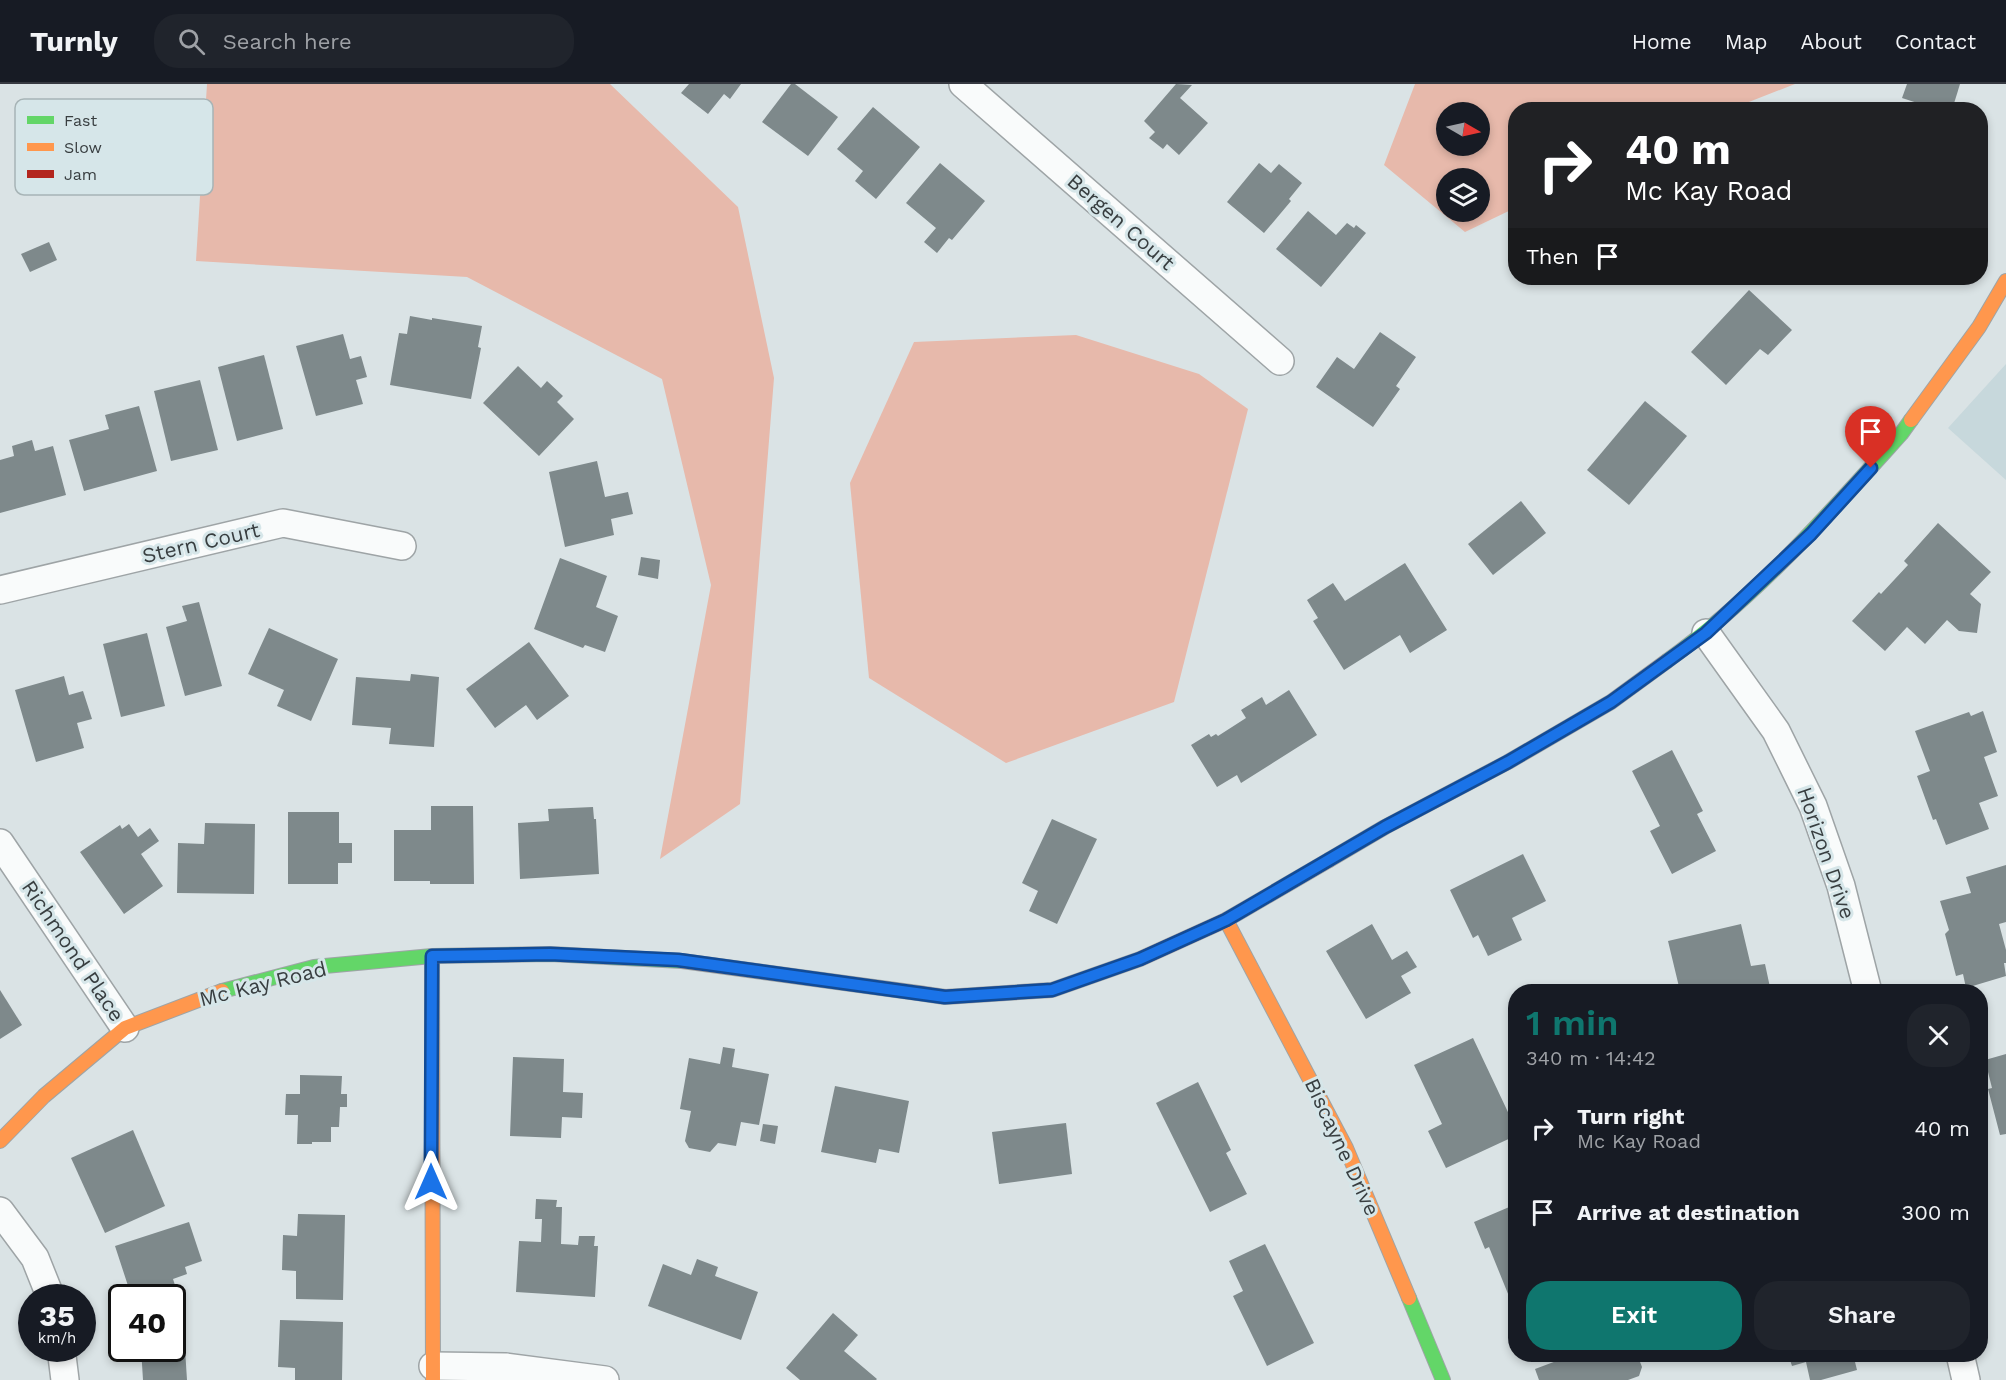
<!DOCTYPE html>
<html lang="en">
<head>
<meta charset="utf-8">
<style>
  :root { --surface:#171b24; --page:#20242c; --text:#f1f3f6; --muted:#9ea1a6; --line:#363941; --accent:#0f766e }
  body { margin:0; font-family:"Work Sans",sans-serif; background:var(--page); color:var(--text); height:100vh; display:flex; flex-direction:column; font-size:22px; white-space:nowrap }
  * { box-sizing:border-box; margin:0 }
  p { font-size:20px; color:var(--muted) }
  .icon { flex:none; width:33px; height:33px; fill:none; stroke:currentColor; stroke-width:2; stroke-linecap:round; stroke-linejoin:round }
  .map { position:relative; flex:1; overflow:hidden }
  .side { position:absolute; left:1508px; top:900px; width:480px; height:378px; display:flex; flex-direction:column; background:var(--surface); border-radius:24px; box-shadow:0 3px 9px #0003 }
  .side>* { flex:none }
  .guide { position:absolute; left:1508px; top:18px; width:480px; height:183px; border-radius:24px; box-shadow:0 3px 9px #0003; background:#202124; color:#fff; overflow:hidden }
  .needle { width:39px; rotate:99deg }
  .controls { position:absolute; left:1436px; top:18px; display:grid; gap:12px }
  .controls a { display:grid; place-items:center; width:54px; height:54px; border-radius:50%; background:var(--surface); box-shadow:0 3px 9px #0003; font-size:30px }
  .speed { position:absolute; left:18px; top:1200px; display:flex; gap:12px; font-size:30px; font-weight:700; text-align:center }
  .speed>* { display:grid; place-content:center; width:78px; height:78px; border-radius:50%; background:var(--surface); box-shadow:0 3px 9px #0003; line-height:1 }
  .speed small { font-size:15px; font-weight:400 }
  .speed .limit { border:3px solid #111; border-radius:9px; background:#fff; color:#111 }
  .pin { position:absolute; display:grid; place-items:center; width:51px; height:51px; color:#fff; margin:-62px -26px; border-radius:50% 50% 50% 0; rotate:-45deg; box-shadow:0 0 6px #0007 }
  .pin .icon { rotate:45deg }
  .me { position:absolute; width:66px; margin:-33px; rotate:0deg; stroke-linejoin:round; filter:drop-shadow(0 0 4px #0008) }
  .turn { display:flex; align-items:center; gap:21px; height:126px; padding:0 18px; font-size:27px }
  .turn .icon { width:78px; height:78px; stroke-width:2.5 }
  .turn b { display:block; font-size:42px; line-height:51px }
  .then { display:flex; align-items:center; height:57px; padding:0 18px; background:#0003; gap:12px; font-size:22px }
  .round { display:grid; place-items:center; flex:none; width:63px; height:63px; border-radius:24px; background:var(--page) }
  .summary { display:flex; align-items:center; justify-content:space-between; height:102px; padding:0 18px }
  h1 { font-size:36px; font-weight:600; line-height:45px; color:var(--accent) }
  .primary-button { display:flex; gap:12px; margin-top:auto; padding:12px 18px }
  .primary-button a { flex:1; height:69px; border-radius:24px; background:var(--accent); color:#fff; font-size:24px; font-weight:600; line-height:69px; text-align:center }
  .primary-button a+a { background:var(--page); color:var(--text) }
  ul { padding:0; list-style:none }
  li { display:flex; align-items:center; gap:18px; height:84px; padding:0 18px }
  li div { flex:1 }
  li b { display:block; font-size:22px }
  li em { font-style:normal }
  header { display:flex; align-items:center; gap:36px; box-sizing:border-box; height:84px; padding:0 30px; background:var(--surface); border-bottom:2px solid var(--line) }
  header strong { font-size:28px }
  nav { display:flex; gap:33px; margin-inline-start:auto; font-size:21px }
  .search { width:420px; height:54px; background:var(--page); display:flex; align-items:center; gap:15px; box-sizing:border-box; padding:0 21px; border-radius:24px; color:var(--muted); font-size:22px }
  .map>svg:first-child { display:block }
</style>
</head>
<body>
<header>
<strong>Turnly</strong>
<div class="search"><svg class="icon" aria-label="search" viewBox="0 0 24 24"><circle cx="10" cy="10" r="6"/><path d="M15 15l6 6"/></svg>Search here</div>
<nav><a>Home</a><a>Map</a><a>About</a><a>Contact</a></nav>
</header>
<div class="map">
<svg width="2006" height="1296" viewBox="0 0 2006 1296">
  <rect width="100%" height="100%" fill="#dae3e5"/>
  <path fill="#c7d8dc" d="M2006,280V396L1948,344Z"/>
  <g fill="#e7b9ab" fill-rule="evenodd">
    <path d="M207,0H610L738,123L774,294L740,720L660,775L711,501L662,295L467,193L196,177Z"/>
    <path d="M1415,0H1795L1731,25L1515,26V124L1465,148L1384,81ZM1446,28H1479V62H1446ZM1446,94H1479V128H1446Z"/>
    <path d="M1076,251L1199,290L1248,325L1174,618L1006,679L869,594L850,399L914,258Z"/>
  </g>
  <g fill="#7e898b">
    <path d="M689,0H741L730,15L724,10L708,30L681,9Z"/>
    <path d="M791,0H795L838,33L808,72L762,38Z"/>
    <path d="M1176,0L1192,1L1180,14L1208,39L1179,71L1167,60L1163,65L1149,54L1155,48L1144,37Z"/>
    <path d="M1907,0H1960L1952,26H1939L1902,14Z"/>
    <path d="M873,23L920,63L876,115L855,97L863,87L837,65Z"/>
    <path d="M940,79L985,117L952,156L949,154L937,169L924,158L936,144L906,119Z"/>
    <path d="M1259,79L1271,89L1279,80L1302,99L1289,115L1291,117L1264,149L1227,118Z"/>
    <path d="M1308,127L1336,151L1347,139L1354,144L1356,141L1366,149L1321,203L1276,165Z"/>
    <path d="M49,158L57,176L30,188L21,170Z"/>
    <path d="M1749,206L1792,246L1768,271L1760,265L1726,301L1691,268Z"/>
    <path d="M410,232L432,236V234L482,242L478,263L481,264L471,315L390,301L399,249L407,250Z"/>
    <path d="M1380,248L1416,273L1396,302L1400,305L1373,343L1316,303L1337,273L1354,285Z"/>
    <path d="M343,250L350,275L361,272L367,293L356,296L363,320L316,332L296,262Z"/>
    <path d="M264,271L283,345L237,357L218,283Z"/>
    <path d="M518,282L541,304L547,297L563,312L557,318L574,335L539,372L483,319Z"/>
    <path d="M200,296L218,366L171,377L154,307Z"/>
    <path d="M1645,317L1687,352L1629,421L1587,386Z"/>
    <path d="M139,322L157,387L84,407L69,356L109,345L105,331Z"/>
    <path d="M32,356L35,367L53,362L66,411L0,429V376L14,372L12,362Z"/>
    <path d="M597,377L605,413L628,408L633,430L611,435L614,451L565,463L549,388Z"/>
    <path d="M1521,417L1546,449L1493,491L1468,460Z"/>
    <path d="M1938,439L1991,488L1970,510L1981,520L1977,549L1959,547L1947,536L1925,560L1907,543L1885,567L1852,537L1879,508L1881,510L1908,481L1904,477Z"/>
    <path d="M641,473L660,476L658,495L638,491Z"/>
    <path d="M560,474L607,492L596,523L618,532L605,568L585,561L583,564L534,545Z"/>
    <path d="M1405,479L1447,546L1410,569L1400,551L1344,586L1313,537L1318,534L1307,516L1333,499L1345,517Z"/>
    <path d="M199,518L222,602L185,612L166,543L187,537L182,522Z"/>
    <path d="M269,544L338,575L311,637L277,622L284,606L248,590Z"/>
    <path d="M147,549L165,622L121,633L103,560Z"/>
    <path d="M529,558L569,612L537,636L526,621L495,644L466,605Z"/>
    <path d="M411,590L439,593L434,663L389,660L391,644L352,641L356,593L410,597Z"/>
    <path d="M64,592L69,611L83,607L92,635L77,639L84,664L36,678L15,606Z"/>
    <path d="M1289,606L1317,651L1241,699L1237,691L1217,703L1191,661L1209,650L1211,653L1216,650L1218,652L1246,634L1241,626L1262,613L1266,621Z"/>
    <path d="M1983,627L1997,668L1984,673L1998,712L1979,719L1989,745L1946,761L1936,735L1933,736L1917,692L1930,687L1915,647L1969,628L1971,632Z"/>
    <path d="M1672,666L1703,727L1697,730L1716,767L1672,790L1650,747L1660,742L1632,687Z"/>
    <path d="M431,722H473L474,800H430V797H394V746H431Z"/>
    <path d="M593,723L594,735H596L599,790L520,795L518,739L549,737L548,725Z"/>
    <path d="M288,728H339V759H352V779H338V800H288Z"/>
    <path d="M1052,735L1097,755L1057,840L1029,827L1038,807L1022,799Z"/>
    <path d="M205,739L255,740L254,810L177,809L178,759L204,760Z"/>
    <path d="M129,740L138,753L150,744L159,757L141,770L163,802L124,830L80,768L120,741L122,745Z"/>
    <path d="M1523,770L1546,817L1512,834L1522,856L1488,872L1478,851L1473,854L1450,806Z"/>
    <path d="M2006,781V838L1999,840L2006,866V879H2004L2006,892L1966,904L1963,890L1956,892L1945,850L1949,846L1940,817L1971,809L1966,793Z"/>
    <path d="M1372,840L1392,876L1407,867L1417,883L1401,892L1411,909L1366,935L1326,867Z"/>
    <path d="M1741,840L1751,882L1765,880L1771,908H1702L1700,902L1680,907L1668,857Z"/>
    <path d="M0,906L22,941L0,955Z"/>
    <path d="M1473,954L1515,1043V1052L1446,1084L1428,1047L1442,1040L1414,981Z"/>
    <path d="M723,963L735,965L732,983L769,990L759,1041L741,1038L736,1062L718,1059L710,1068L689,1064L685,1057L691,1027L680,1025L689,974L720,980Z"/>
    <path d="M2006,970V1050L2000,1051L1988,1005L1992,1004L1985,976Z"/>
    <path d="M513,973L564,975L563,1008L583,1009L582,1034L562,1033L561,1054L510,1052Z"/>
    <path d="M300,991L342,992L341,1010H347V1023H340L339,1043H331V1058H312V1060H297L298,1031H285L286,1010H300Z"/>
    <path d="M1198,998L1231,1066L1226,1069L1247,1110L1210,1128L1156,1019Z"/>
    <path d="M835,1002L909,1017L899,1069L879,1065L876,1079L821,1068Z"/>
    <path d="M1066,1039L1072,1090L999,1100L992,1048Z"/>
    <path d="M763,1040L778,1042L775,1060L760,1057Z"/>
    <path d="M133,1046L165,1122L105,1149L71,1074Z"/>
    <path d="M536,1115L557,1116L556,1123H562L561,1160L578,1161L579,1152H595L594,1162H598L595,1213L516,1208L519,1157L541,1158L542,1135H535Z"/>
    <path d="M1514,1121L1515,1123V1227L1489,1163L1485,1165L1474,1138Z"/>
    <path d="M298,1130L345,1131L343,1216L296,1215V1187L282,1186L283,1151L297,1152Z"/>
    <path d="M189,1138L202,1177L185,1183L187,1190L173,1195L182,1223L172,1226V1214H132L115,1162Z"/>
    <path d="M1265,1160L1314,1259L1267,1282L1233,1212L1243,1207L1229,1177Z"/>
    <path d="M697,1175L718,1183L715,1192L758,1208L741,1256L648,1222L663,1180L691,1191Z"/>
    <path d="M833,1229L858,1251L844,1267L877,1295L876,1296H800L786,1284Z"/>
    <path d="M280,1236L343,1238L342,1296H295V1284L278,1283Z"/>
    <path d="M172,1249H184L187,1296H143L141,1264H172Z"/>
    <path d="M1575,1270H1637L1642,1283L1639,1292L1628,1296H1539L1535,1285Z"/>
    <path d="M1788,1270H1853L1857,1286L1821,1296H1810L1806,1278L1792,1282Z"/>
  </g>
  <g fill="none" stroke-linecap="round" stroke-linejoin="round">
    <defs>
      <g id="street">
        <path d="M963,0L1280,277"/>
        <path d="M0,506L283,439L402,462"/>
        <path d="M1706,549L1776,647L1813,722L1841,802L1868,908"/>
        <path d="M0,759L125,944"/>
        <path d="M0,1127L35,1174L51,1214"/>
        <path d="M61,1264L65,1296"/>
        <path d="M1960,1270L1966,1296"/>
        <path d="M433,1282L506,1283L605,1296"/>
      </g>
      <g id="fast">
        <path d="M1667,577C1756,513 1828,431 1901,350L1911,336"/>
        <path d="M222,907L314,883L432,872L550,870L682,877"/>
        <path d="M1409,1214L1443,1296"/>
      </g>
      <g id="slow">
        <path d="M1911,336L1979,243L2006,197"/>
        <path d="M1329,776L1385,743L1508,678L1611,618L1667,577"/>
        <path d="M1226,836L1346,1064L1409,1214"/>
        <path d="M432,872L433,1296"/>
        <path d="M682,877L918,909"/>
        <path d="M0,1057L44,1012L125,944L222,907"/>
      </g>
      <path id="jam" d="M918,909L945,913L1052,906L1140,875L1226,836L1329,776"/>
    </defs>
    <use href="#street" stroke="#9ea4a6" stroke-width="30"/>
    <use href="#fast" stroke="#9ea4a6" stroke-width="16"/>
    <use href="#slow" stroke="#9ea4a6" stroke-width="16"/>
    <use href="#jam" stroke="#9ea4a6" stroke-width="16"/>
    <use href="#street" stroke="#f9fbfb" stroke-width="27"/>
    <use href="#fast" stroke="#63d668" stroke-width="14"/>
    <use href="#slow" stroke="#ff974d" stroke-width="14"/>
    <use href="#jam" stroke="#b3261e" stroke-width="14"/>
  </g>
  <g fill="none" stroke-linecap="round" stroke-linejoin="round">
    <defs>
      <path id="route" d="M431,1098L432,872L550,870L678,876L945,913L1052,906L1140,875L1226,836L1385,743L1508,678L1611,618L1706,549L1811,450L1871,384"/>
    </defs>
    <use href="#route" stroke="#114b97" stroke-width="15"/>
    <use href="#route" stroke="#1a73e8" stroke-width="10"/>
  </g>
  <g text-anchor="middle" stroke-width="6" stroke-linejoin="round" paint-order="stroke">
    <g font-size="21" fill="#383e40" stroke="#d6e6e9">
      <text transform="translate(1121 138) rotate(41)" y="7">Bergen Court</text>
      <text transform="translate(201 459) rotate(-13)" y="7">Stern Court</text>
      <text transform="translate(1826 769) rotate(71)" y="7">Horizon Drive</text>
      <text transform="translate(73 867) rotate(56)" y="7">Richmond Place</text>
      <text transform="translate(263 900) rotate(-14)" y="7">Mc Kay Road</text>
      <text transform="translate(1342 1063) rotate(65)" y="7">Biscayne Drive</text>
    </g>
  </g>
  <rect x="15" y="15" width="198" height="96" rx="9" fill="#d6e6e9" stroke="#a7b4b6" stroke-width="1.5"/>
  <rect x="27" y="32" width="27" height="8" fill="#63d668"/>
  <rect x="27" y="59" width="27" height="8" fill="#ff974d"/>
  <rect x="27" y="86" width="27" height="8" fill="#b3261e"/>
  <g font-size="16" fill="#383e40">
    <text x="64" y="42">Fast</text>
    <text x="64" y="69">Slow</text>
    <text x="64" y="96">Jam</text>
  </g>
</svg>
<div class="controls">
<a><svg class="needle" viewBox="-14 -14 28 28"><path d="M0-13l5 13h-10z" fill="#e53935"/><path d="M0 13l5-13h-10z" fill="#9ea1a6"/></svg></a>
<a><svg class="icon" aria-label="layers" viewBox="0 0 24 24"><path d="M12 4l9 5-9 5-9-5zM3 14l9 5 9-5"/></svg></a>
</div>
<div class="speed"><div>35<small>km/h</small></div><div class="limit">40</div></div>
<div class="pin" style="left:1871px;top:384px;background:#d93025"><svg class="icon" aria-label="arrive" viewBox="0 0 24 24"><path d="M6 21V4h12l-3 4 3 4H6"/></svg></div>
<svg class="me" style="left:431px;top:1098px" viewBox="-20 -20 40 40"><path d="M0-17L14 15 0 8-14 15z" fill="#1a73e8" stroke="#fff" stroke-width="4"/></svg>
<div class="guide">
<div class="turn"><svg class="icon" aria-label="right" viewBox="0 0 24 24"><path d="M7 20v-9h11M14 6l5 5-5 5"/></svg><div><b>40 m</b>Mc Kay Road</div></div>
<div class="then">Then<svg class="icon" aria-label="arrive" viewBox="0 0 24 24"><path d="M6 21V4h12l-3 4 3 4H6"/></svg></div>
</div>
<section class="side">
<div class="summary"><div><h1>1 min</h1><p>340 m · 14:42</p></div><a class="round"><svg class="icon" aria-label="close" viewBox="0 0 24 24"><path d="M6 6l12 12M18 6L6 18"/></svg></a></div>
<ul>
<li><svg class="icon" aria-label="right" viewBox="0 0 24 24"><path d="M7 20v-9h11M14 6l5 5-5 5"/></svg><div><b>Turn right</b><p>Mc Kay Road</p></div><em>40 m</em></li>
<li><svg class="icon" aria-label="arrive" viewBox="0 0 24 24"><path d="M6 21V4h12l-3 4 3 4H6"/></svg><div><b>Arrive at destination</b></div><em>300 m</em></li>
</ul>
<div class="primary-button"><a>Exit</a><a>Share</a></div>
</section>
</div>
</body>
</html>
